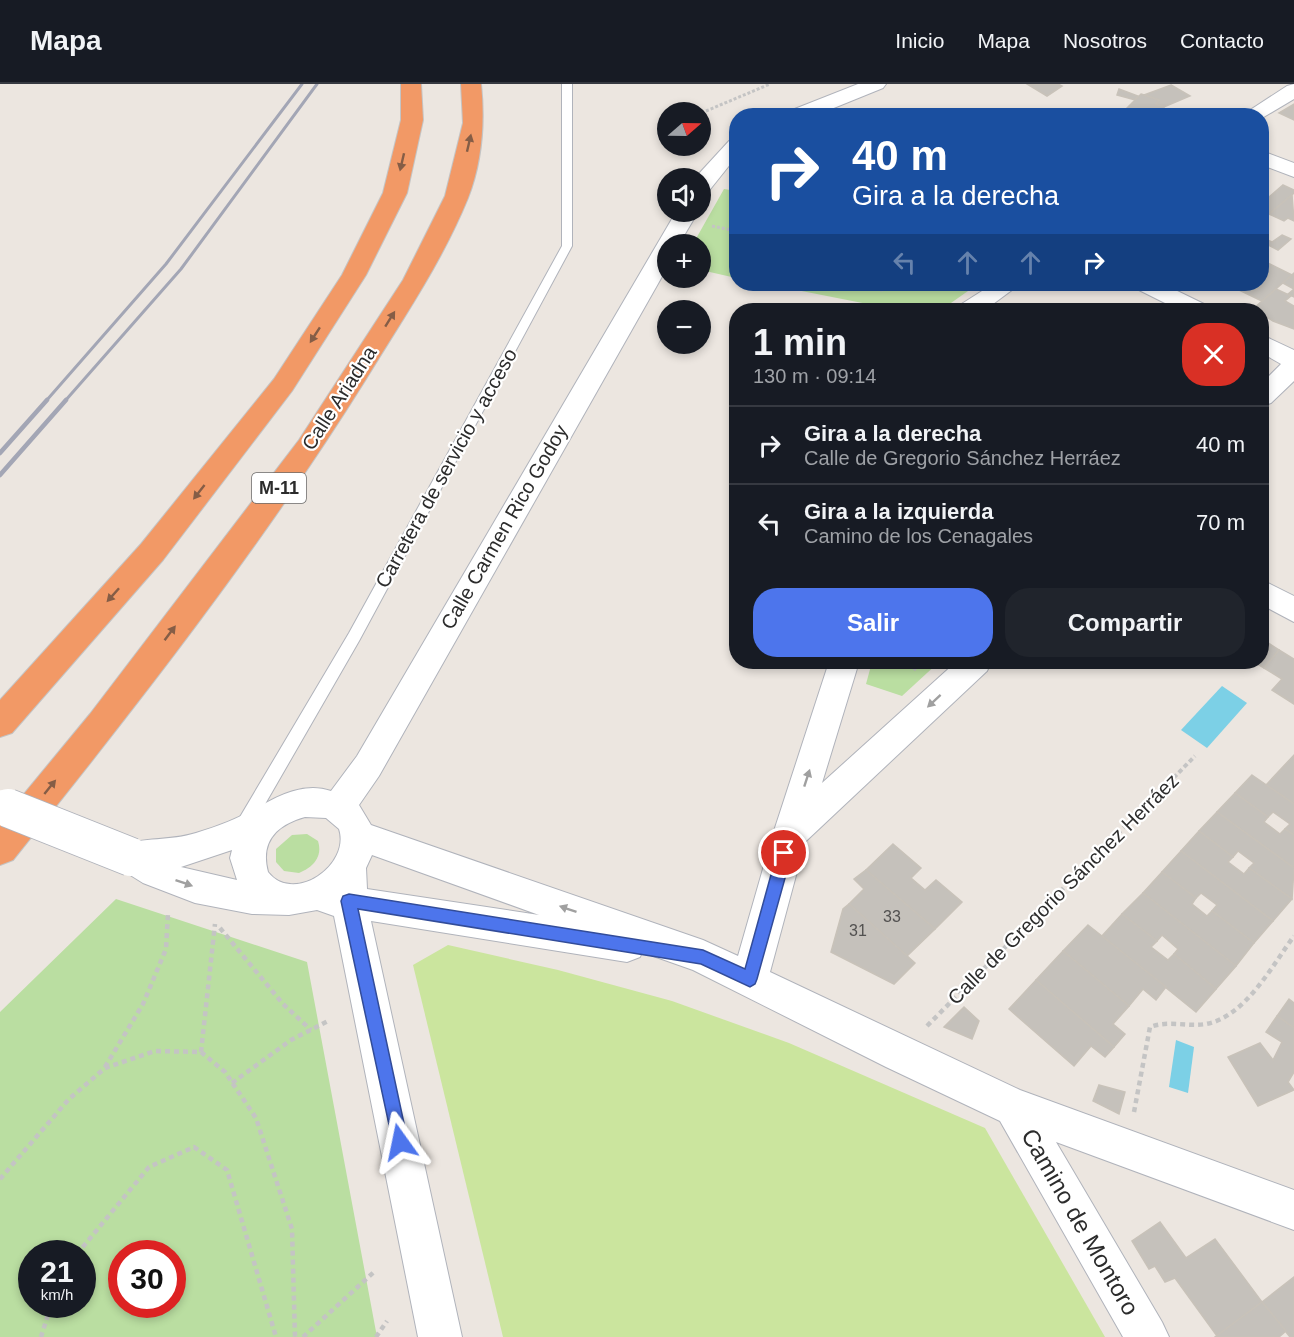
<!DOCTYPE html>
<html lang="es">
<head>
<meta charset="utf-8">
<style>
  :root { --surface:#171b24; --page:#20242c; --text:#f1f3f6; --muted:#9ea1a6; --line:#363941; --accent:#4d75ec }
  body { margin:0; font-family:Helvetica,sans-serif; background:var(--page); color:var(--text); height:100vh; display:flex; flex-direction:column; font-size:22px; white-space:nowrap }
  * { box-sizing:border-box; margin:0 }
  p { font-size:20px; color:var(--muted) }
  .icon { flex:none; width:33px; height:33px; fill:none; stroke:currentColor; stroke-width:2; stroke-linecap:round; stroke-linejoin:round }
  .map { position:relative; flex:1; overflow:hidden }
  .panel { position:absolute; left:729px; top:219px; width:540px; height:366px; display:flex; flex-direction:column; background:var(--surface); border-radius:24px; box-shadow:0 3px 9px #0003 }
  .panel>* { flex:none }
  .banner { position:absolute; left:729px; top:24px; width:540px; height:183px; border-radius:24px; box-shadow:0 3px 9px #0003; background:#1a4fa0; color:#fff; overflow:hidden }
  .needle { width:39px; rotate:70deg }
  .fabs { position:absolute; left:657px; top:18px; display:grid; gap:12px }
  .fabs a { display:grid; place-items:center; width:54px; height:54px; border-radius:50%; background:var(--surface); box-shadow:0 3px 9px #0003; font-size:30px }
  .speed { position:absolute; left:18px; top:1156px; display:flex; gap:12px; font-size:30px; font-weight:700; text-align:center }
  .speed>* { display:grid; place-content:center; width:78px; height:78px; border-radius:50%; background:var(--surface); box-shadow:0 3px 9px #0003; line-height:1 }
  .speed small { font-size:15px; font-weight:400 }
  .speed .limit { border:9px solid #d22; background:#fff; color:#111 }
  .pin { position:absolute; display:grid; place-items:center; width:51px; height:51px; color:#fff; margin:-26px; border:3px solid #fff; border-radius:50%; box-shadow:0 2px 6px #0007 }
  .me { position:absolute; width:66px; margin:-33px; rotate:348deg; stroke-linejoin:round; filter:drop-shadow(0 0 4px #0008) }
  .turn { display:flex; align-items:center; gap:21px; height:126px; padding:0 24px; font-size:27px }
  .turn .icon { width:78px; height:78px; stroke-width:2.5 }
  .turn b { display:block; font-size:42px; line-height:51px }
  .lanes { display:flex; align-items:center; height:57px; padding:0 24px; background:#0003; justify-content:center; gap:30px; direction:ltr }
  .lanes .off { opacity:.35 }
  .round { display:grid; place-items:center; flex:none; width:63px; height:63px; border-radius:24px; background:var(--page) }
  .head { display:flex; align-items:center; justify-content:space-between; height:102px; padding:0 24px }
  h1 { font-size:36px; font-weight:800; line-height:45px }
  .cta { display:flex; gap:12px; margin-top:auto; padding:12px 24px }
  .cta a { flex:1; height:69px; border-radius:24px; background:var(--accent); color:#fff; font-size:24px; font-weight:800; line-height:69px; text-align:center }
  .cta a+a { background:var(--page); color:var(--text) }
  ul { padding:0; list-style:none }
  li { display:flex; align-items:center; gap:18px; height:78px; padding:0 24px; border-top:2px solid var(--line) }
  li div { flex:1 }
  li b { display:block; font-size:22px }
  li em { font-style:normal }
  header { display:flex; align-items:center; gap:36px; box-sizing:border-box; height:84px; padding:0 30px; background:var(--surface); border-bottom:2px solid var(--line) }
  header strong { font-size:28px }
  nav { display:flex; gap:33px; margin-inline-start:auto; font-size:21px }
  .map>svg:first-child { display:block }
</style>
</head>
<body>
<header>
<strong>Mapa</strong>
<nav><a>Inicio</a><a>Mapa</a><a>Nosotros</a><a>Contacto</a></nav>
</header>
<div class="map">
<svg width="1294" height="1253" viewBox="0 0 1294 1253">
  <rect width="100%" height="100%" fill="#ece6e0"/>
  <g fill="#badea1" fill-rule="evenodd">
    <path d="M724,105L736,107V194L701,186L700,160H693Z"/>
    <path d="M766,200H978L941,226H898Z"/>
    <path d="M872,578H939L902,612L866,600Z"/>
    <path d="M307,750L318,757C323,773 313,783 299,789L284,787L276,778V765L292,751Z"/>
    <path d="M116,815L307,878L377,1253H0V928ZM32,1170H82V1221H32ZM122,1170H172V1221H122Z"/>
  </g>
  <path fill="#cbe59e" d="M448,861L558,886L672,917L789,959L985,1044L1105,1253H503L413,881Z"/>
  <g fill="#7cd0e6">
    <path d="M1222,602L1247,619L1207,664L1181,646Z"/>
    <path d="M1176,956L1194,963L1188,1009L1169,1003Z"/>
  </g>
  <g fill="#c5c1bb" stroke="#c8c2b9" stroke-width="1.5">
    <path d="M1027,0H1058L1062,2L1047,12Z"/>
    <path d="M1171,1L1190,12L1164,23L1156,20L1159,16L1144,11Z"/>
    <path d="M1119,5L1138,12L1135,16L1117,11Z"/>
    <path d="M1141,10L1159,16L1156,20L1164,23L1156,32H1132L1123,28Z"/>
    <path d="M1294,20V36L1279,29Z"/>
    <path d="M1283,101L1294,106V109L1262,136V119Z"/>
    <path d="M1292,111L1294,137L1288,134L1284,137L1269,130Z"/>
    <path d="M1282,151L1291,155L1278,166L1262,158V153L1272,158Z"/>
    <path d="M1266,178L1292,191L1262,217L1235,204L1240,200H1262V193L1266,189L1262,187V182Z"/>
    <path d="M1294,189V213L1288,210L1294,205L1283,199Z"/>
    <path d="M1219,200H1240L1232,206Z"/>
    <path d="M1276,205L1291,212L1285,217L1294,222V245L1273,237L1262,230V226L1253,225Z"/>
    <path d="M1262,555L1279,566L1264,584L1254,578H1262Z"/>
    <path d="M1279,566L1294,575V620L1272,606L1282,595L1264,584Z"/>
    <path d="M1294,671V720L1266,701Z"/>
    <path d="M1252,691L1294,720V751L1285,745L1290,740L1273,728L1268,733L1235,709Z"/>
    <path d="M1235,709L1268,733L1264,738L1280,750L1285,745L1294,751V784L1217,728Z"/>
    <path d="M1217,728L1294,784L1292,815L1249,784L1254,779L1238,767L1233,773L1199,747Z"/>
    <path d="M1199,747L1233,773L1228,778L1244,790L1249,784L1292,815L1273,837L1181,767Z"/>
    <path d="M893,760L921,784L911,794L925,806L936,796L962,818L935,845L866,786Z"/>
    <path d="M1181,767L1273,837L1254,859L1212,827L1217,821L1201,809L1196,814L1162,788Z"/>
    <path d="M866,786L935,845L907,872L849,820L864,805L854,795Z"/>
    <path d="M1162,788L1196,814L1192,820L1207,832L1212,827L1254,859L1236,882L1143,809Z"/>
    <path d="M1143,809L1236,882L1216,905L1174,870L1178,865L1162,851L1157,857L1122,830Z"/>
    <path d="M849,820L915,879L894,900L831,868L843,825Z"/>
    <path d="M1122,830L1157,857L1151,863L1168,876L1174,870L1216,905L1196,928L1102,852Z"/>
    <path d="M1088,841L1166,903L1156,916L1143,905L1129,922L1063,867Z"/>
    <path d="M1063,867L1129,922L1113,940L1125,950L1114,963L1036,896Z"/>
    <path d="M1036,896L1114,963L1105,973L1091,962L1074,982L1009,925Z"/>
    <path d="M1289,915L1294,919V944L1277,932Z"/>
    <path d="M964,923L979,937L972,955L944,943Z"/>
    <path d="M1277,932L1294,944V988L1288,998L1294,1006L1258,1022L1228,973L1260,959L1273,976L1282,958L1266,948Z"/>
    <path d="M1099,1001L1125,1008L1119,1030L1093,1017Z"/>
    <path d="M1160,1138L1186,1174L1215,1155L1262,1218L1217,1252L1175,1194L1165,1198L1155,1182L1149,1185L1132,1157Z"/>
    <path d="M1294,1193V1253H1290L1262,1218Z"/>
    <path d="M1262,1218L1286,1247L1279,1253H1215Z"/>
  </g>
  <g fill="none" stroke-linecap="round" stroke-linejoin="round">
    <defs>
      <path id="lane" d="M562,0H572V162L359,557L249,748L243,750L237,748L235,743L237,738L349,549L562,162Z"/>
      <g id="street">
        <path d="M858,0H886L883,4L814,32H784L787,28Z"/>
        <path d="M1294,0V15L1262,34V32H1241L1287,2Z"/>
        <path d="M736,55V73L708,108L700,109V94H695L729,57Z"/>
        <path d="M1262,67L1294,79V93L1262,81Z"/>
        <path d="M676,128H698L679,160H668V182L379,692L359,721L371,741L703,856L738,872L773,750L829,578H859L822,699L956,578H991L987,587L805,758L770,888L1020,1006L1294,1106V1146L1056,1058L1162,1238L1169,1253H1123L1000,1037L886,983L693,886L642,868L640,873L627,878L371,837L462,1253H418L334,832L317,826L289,831L252,830L195,819L143,799L119,784L114,773L119,762C143,753 171,757 196,749C216,743 239,734 257,724C279,711 305,698 331,707L357,672ZM305,733L326,734L339,745C351,781 294,821 268,788C260,758 276,741 305,733ZM232,766L230,774L237,796L181,783ZM372,771L539,831L367,805L366,784Z"/>
        <path d="M993,200H1020L985,226H957L960,221Z"/>
        <path d="M1133,200H1163L1206,221L1209,226H1179L1137,205Z"/>
        <path d="M1262,251L1294,266V297L1271,319L1262,322V299L1281,280L1262,269Z"/>
        <path d="M1262,496L1294,512V538L1262,521Z"/>
      </g>
      <g id="highway">
        <path d="M401,0H421L423,36L407,109L366,191L292,307L163,476L12,649L0,653V616L141,460L274,295L342,191L383,109L401,36Z"/>
        <path d="M461,0H481C485,37 482,78 468,114C442,178 402,236 366,295C262,462 136,623 13,776L0,781V739L90,630L299,356L403,196L445,112L463,39Z"/>
      </g>
    </defs>
    <use href="#lane" stroke="#b0b3bb" stroke-width="2"/>
    <use href="#street" stroke="#b0b3bb" stroke-width="2"/>
    <use href="#highway" stroke="#c4c4c4" stroke-width="2"/>
    <g stroke="#c4c4c4" stroke-width="3" stroke-dasharray="3 2" stroke-linecap="butt">
      <path d="M700,35L706,27L770,0"/>
      <path d="M712,142L736,147"/>
      <path d="M851,200L882,206L885,200"/>
    </g>
    <g stroke="#c4c4c4" stroke-width="4" stroke-dasharray="4.5 3" stroke-linecap="butt">
      <path d="M907,578L918,587"/>
      <path d="M1142,726L1195,672"/>
    </g>
    <g stroke="#c4c4c4" stroke-width="4.5" stroke-dasharray="5 4" stroke-linecap="butt">
      <path d="M220,844L283,920L311,946"/>
      <path d="M927,942L1143,724"/>
      <path d="M201,968L215,840"/>
      <path d="M105,983L143,920L166,865L168,829"/>
      <path d="M232,999L291,956L330,936"/>
      <path d="M1134,1028L1150,943C1169,936 1187,943 1206,940C1245,933 1272,882 1294,852"/>
      <path d="M0,1095L69,1015L105,984L155,967L201,968L225,988L256,1034L292,1145L295,1253"/>
      <path d="M77,1170L149,1083L194,1063L227,1086L276,1253"/>
      <path d="M41,1253L51,1221"/>
      <path d="M303,1253L375,1187"/>
      <path d="M376,1253L387,1237"/>
    </g>
    <use href="#lane" fill="#fff" fill-rule="evenodd"/>
    <use href="#street" fill="#fff" fill-rule="evenodd"/>
    <use href="#highway" fill="#f29966" fill-rule="evenodd"/>
    <g stroke="#a3a6b5" stroke-width="3">
      <path d="M46,317L166,180L302,0"/>
      <path d="M65,317L181,185L317,0"/>
    </g>
    <g stroke="#a3a6b5" stroke-width="4.5">
      <path d="M0,369L47,316"/>
      <path d="M0,391L66,316"/>
    </g>
    <defs>
      <path id="street-bridge-far1" d="M0,721L12,726"/>
      <path id="street-bridge" d="M8,724L131,773"/>
    </defs>
    <use href="#street-bridge-far1" stroke="#b0b3bb" stroke-width="32" stroke-linecap="butt"/>
    <use href="#street-bridge" stroke="#b0b3bb" stroke-width="40" stroke-linecap="butt"/>
    <use href="#street-bridge-far1" stroke="#fff" stroke-width="29"/>
    <use href="#street-bridge" stroke="#fff" stroke-width="38"/>
  </g>
  <defs><path id="oneway-solid" d="M-6-.8H1V-3.2L6.5 0L1 3.2V.8H-6Z" transform="scale(1.5)"/></defs>
  <g fill="#855d46">
    <use href="#oneway-solid" transform="translate(469 59) rotate(-77)"/>
    <use href="#oneway-solid" transform="translate(402 78) rotate(103)"/>
    <use href="#oneway-solid" transform="translate(390 235) rotate(-58)"/>
    <use href="#oneway-solid" transform="translate(315 251) rotate(123)"/>
    <use href="#oneway-solid" transform="translate(199 408) rotate(128)"/>
    <use href="#oneway-solid" transform="translate(113 511) rotate(132)"/>
    <use href="#oneway-solid" transform="translate(170 549) rotate(-53)"/>
    <use href="#oneway-solid" transform="translate(50 703) rotate(-51)"/>
  </g>
  <g fill="#a0a0a0">
    <use href="#oneway-solid" transform="translate(934 617) rotate(137)"/>
    <use href="#oneway-solid" transform="translate(807 694) rotate(-72)"/>
    <use href="#oneway-solid" transform="translate(184 799) rotate(19)"/>
    <use href="#oneway-solid" transform="translate(568 825) rotate(-161)"/>
  </g>
  <path fill="#4d75ec" stroke="#324c99" stroke-width="1.5" d="M784,762L792,769L757,895L755,900L750,903L701,880L358,825L408,1058L406,1064L400,1067L394,1064L341,817L343,812L349,810L703,866L745,885L777,769Z"/>
  <g text-anchor="middle" stroke-width="4.5" stroke-linejoin="round" paint-order="stroke">
    <g font-size="16" fill="#525150">
      <text x="892" y="838">33</text>
      <text x="858" y="852">31</text>
    </g>
    <rect fill="#fff" stroke="#6b6b6b" stroke-width="1.5" x="252" y="389" width="54" height="30" rx="4.5"/>
    <g font-size="18" font-weight="bold" fill="#2c2c2c">
      <text x="279" y="410">M-11</text>
    </g>
    <g font-size="20" fill="#2c2c2c" stroke="#fff">
      <text transform="translate(339 314) rotate(-57)" y="7">Calle Ariadna</text>
      <text transform="translate(446 384) rotate(-61)" y="7">Carretera de servicio y acceso</text>
      <text transform="translate(504 443) rotate(-60)" y="7">Calle Carmen Rico Godoy</text>
      <text transform="translate(1063 805) rotate(-45)" y="7">Calle de Gregorio Sánchez Herráez</text>
    </g>
    <g font-size="24" fill="#2c2c2c" stroke="#fff">
      <text transform="translate(1080 1138) rotate(60)" y="8">Camino de Montoro</text>
    </g>
  </g>
</svg>
<div class="fabs">
<a><svg class="needle" viewBox="-14 -14 28 28"><path d="M0-13l5 13h-10z" fill="#e53935"/><path d="M0 13l5-13h-10z" fill="#9ea1a6"/></svg></a>
<a><svg class="icon" aria-label="sound" viewBox="0 0 24 24"><path d="M4 9h4l5-4v14l-5-4H4zM17 9q2 3 0 6"/></svg></a>
<a>+</a>
<a>−</a>
</div>
<div class="speed"><div>21<small>km/h</small></div><div class="limit">30</div></div>
<div class="pin" style="left:784px;top:769px;background:#d93025"><svg class="icon" aria-label="arrive" viewBox="0 0 24 24"><path d="M6 21V4h12l-3 4 3 4H6"/></svg></div>
<svg class="me" style="left:400px;top:1058px" viewBox="-20 -20 40 40"><path d="M0-17L14 15 0 8-14 15z" fill="#4d75ec" stroke="#fff" stroke-width="4"/></svg>
<div class="banner">
<div class="turn"><svg class="icon" aria-label="right" viewBox="0 0 24 24"><path d="M7 20v-9h11M14 6l5 5-5 5"/></svg><div><b>40 m</b>Gira a la derecha</div></div>
<div class="lanes"><svg class="icon off" aria-label="left" viewBox="0 0 24 24"><path d="M17 20v-9H6M10 6l-5 5 5 5"/></svg><svg class="icon off" aria-label="ahead" viewBox="0 0 24 24"><path d="M12 20V5M6 11l6-6 6 6"/></svg><svg class="icon off" aria-label="ahead" viewBox="0 0 24 24"><path d="M12 20V5M6 11l6-6 6 6"/></svg><svg class="icon" aria-label="right" viewBox="0 0 24 24"><path d="M7 20v-9h11M14 6l5 5-5 5"/></svg></div>
</div>
<section class="panel">
<div class="head"><div><h1>1 min</h1><p>130 m · 09:14</p></div><a class="round" style="background:#d93025;color:#fff"><svg class="icon" aria-label="close" viewBox="0 0 24 24"><path d="M6 6l12 12M18 6L6 18"/></svg></a></div>
<ul>
<li><svg class="icon" aria-label="right" viewBox="0 0 24 24"><path d="M7 20v-9h11M14 6l5 5-5 5"/></svg><div><b>Gira a la derecha</b><p>Calle de Gregorio Sánchez Herráez</p></div><em>40 m</em></li>
<li><svg class="icon" aria-label="left" viewBox="0 0 24 24"><path d="M17 20v-9H6M10 6l-5 5 5 5"/></svg><div><b>Gira a la izquierda</b><p>Camino de los Cenagales</p></div><em>70 m</em></li>
</ul>
<div class="cta"><a>Salir</a><a>Compartir</a></div>
</section>
</div>
</body>
</html>
